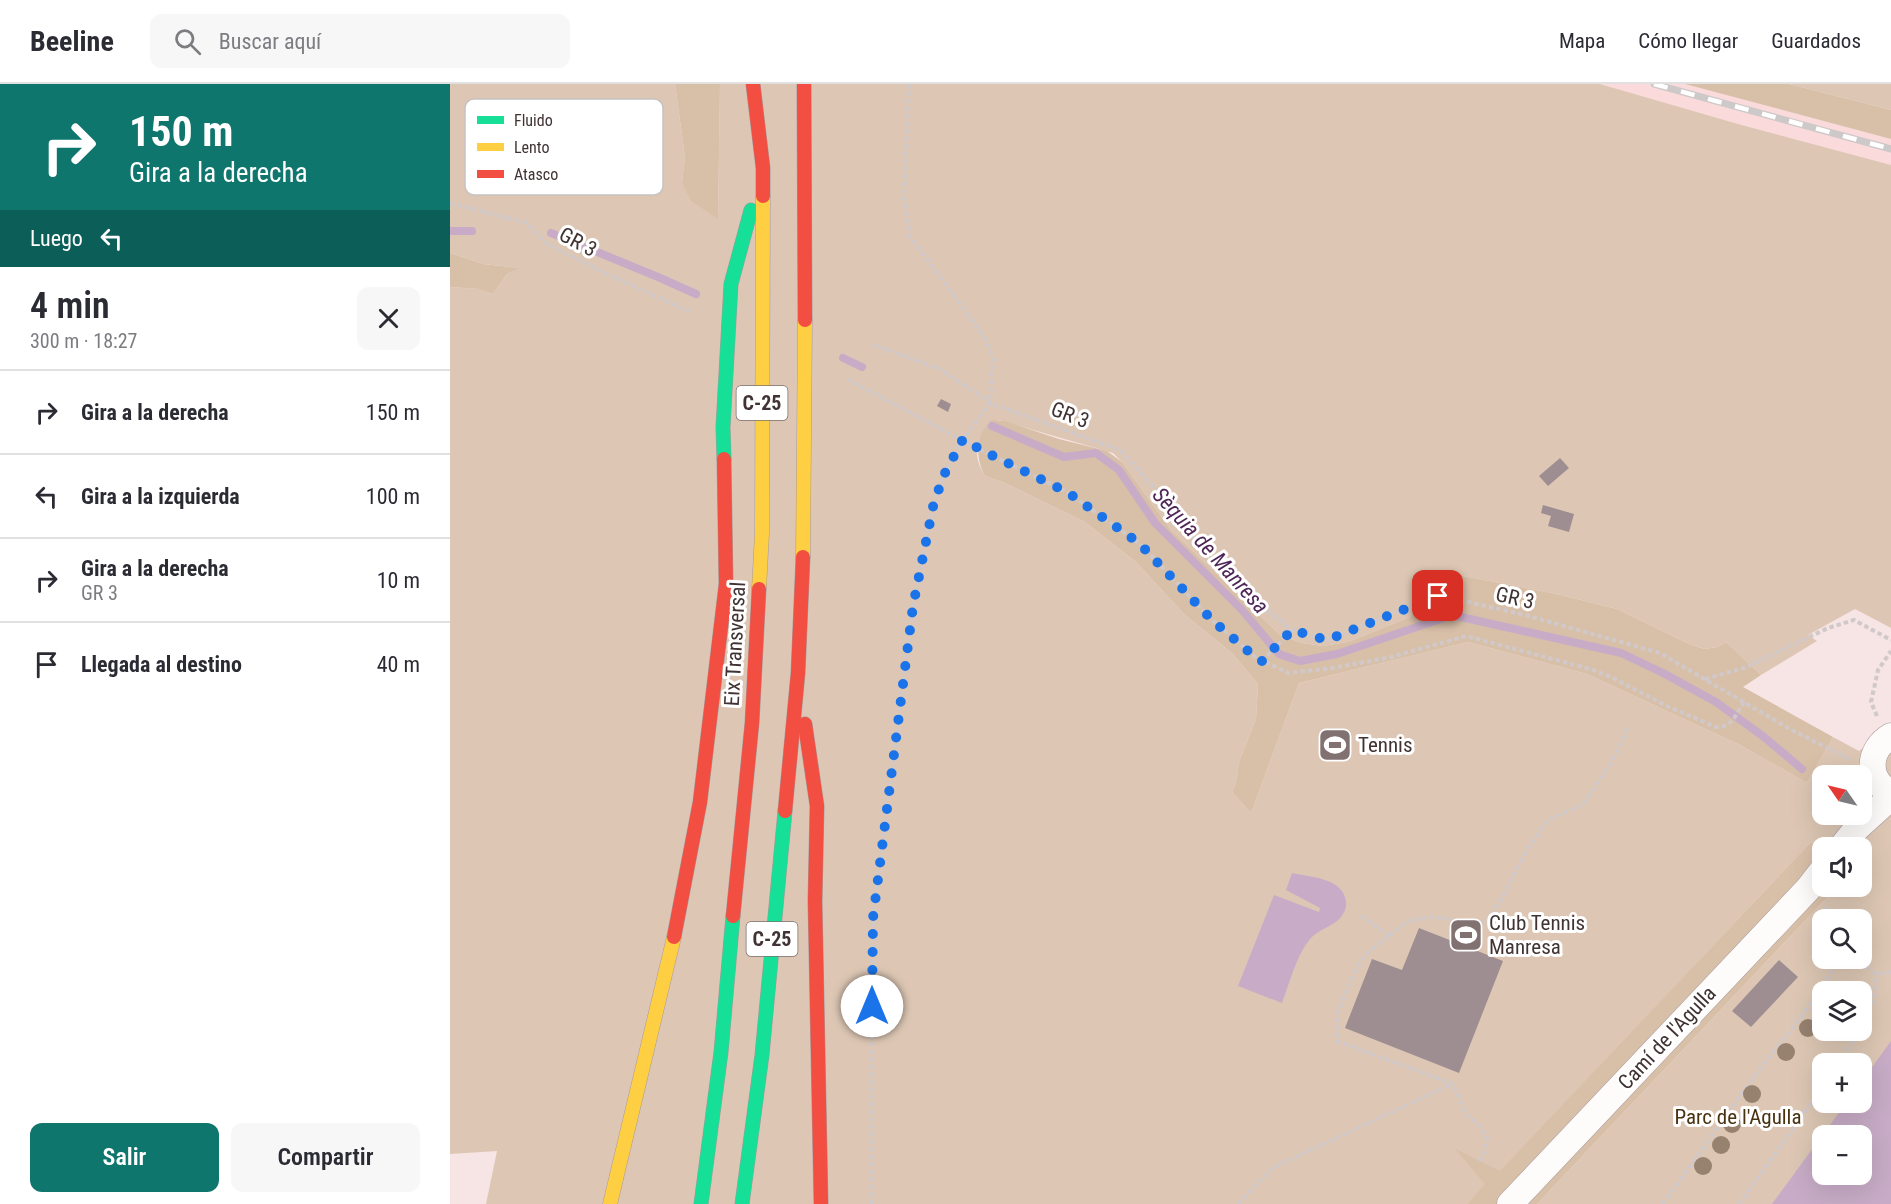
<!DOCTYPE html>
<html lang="es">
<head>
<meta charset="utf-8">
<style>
  :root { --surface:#fff; --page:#f7f7f7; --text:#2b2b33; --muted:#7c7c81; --line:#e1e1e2; --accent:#0f766e }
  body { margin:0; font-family:"Roboto Condensed",sans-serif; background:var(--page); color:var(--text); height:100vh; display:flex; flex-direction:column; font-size:22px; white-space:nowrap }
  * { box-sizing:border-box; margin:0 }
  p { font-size:20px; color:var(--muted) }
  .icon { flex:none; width:33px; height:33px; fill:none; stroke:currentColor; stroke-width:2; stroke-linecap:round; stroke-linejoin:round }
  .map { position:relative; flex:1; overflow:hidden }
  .side { display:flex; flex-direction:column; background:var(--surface); width:450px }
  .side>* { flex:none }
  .guide { background:#0f766e; color:#fff; overflow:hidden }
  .needle { width:39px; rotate:304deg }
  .buttons { position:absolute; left:1362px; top:681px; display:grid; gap:12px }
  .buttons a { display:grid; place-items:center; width:60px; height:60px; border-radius:12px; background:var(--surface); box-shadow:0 6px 24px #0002; font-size:30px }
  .pin { position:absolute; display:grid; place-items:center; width:51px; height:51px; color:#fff; margin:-26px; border-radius:12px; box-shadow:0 3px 9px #0006 }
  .me { position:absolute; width:66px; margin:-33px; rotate:0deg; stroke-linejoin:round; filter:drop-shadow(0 0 4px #0008) }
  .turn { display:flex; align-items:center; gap:21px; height:126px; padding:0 30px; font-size:27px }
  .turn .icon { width:78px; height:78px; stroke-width:2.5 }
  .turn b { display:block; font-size:42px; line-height:51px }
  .then { display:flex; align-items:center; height:57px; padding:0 30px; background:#0003; gap:12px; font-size:22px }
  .round { display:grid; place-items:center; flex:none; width:63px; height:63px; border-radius:12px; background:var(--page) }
  .head { display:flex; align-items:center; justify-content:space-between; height:102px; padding:0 30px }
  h1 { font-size:36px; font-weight:600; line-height:45px }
  .primary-button { display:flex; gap:12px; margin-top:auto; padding:12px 30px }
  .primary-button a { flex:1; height:69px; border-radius:12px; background:var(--accent); color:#fff; font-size:24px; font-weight:600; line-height:69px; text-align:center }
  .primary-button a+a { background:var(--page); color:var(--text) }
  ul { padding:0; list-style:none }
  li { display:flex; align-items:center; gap:18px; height:84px; padding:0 30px; border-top:2px solid var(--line) }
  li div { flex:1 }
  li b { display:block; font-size:22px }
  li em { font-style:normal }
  header { display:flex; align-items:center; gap:36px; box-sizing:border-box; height:84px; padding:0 30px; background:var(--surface); border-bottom:2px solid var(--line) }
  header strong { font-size:28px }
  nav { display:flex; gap:33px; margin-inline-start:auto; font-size:21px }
  .search { width:420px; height:54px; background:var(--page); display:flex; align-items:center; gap:15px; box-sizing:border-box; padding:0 21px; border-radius:12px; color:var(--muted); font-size:22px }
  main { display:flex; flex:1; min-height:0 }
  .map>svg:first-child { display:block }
</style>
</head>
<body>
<header>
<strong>Beeline</strong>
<div class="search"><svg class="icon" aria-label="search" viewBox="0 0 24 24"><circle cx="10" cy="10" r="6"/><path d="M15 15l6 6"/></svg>Buscar aquí</div>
<nav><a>Mapa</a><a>Cómo llegar</a><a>Guardados</a></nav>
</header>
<main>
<section class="side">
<div class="guide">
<div class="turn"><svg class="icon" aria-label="right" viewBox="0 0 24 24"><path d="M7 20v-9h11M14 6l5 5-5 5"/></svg><div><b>150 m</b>Gira a la derecha</div></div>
<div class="then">Luego<svg class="icon" aria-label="left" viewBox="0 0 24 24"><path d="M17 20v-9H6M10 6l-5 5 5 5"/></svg></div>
</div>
<div class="head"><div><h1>4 min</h1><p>300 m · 18:27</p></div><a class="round"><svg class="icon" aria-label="close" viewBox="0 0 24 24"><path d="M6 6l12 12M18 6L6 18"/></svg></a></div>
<ul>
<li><svg class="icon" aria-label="right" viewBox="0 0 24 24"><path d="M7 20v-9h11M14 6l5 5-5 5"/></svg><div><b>Gira a la derecha</b></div><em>150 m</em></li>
<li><svg class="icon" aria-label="left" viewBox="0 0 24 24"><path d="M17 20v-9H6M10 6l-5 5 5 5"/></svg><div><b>Gira a la izquierda</b></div><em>100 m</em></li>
<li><svg class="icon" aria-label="right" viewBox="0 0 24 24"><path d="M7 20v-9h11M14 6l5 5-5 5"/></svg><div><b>Gira a la derecha</b><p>GR 3</p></div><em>10 m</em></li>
<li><svg class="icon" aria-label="arrive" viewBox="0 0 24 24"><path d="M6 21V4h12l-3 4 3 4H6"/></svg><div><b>Llegada al destino</b></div><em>40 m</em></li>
</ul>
<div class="primary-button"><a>Salir</a><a>Compartir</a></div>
</section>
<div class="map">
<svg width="1441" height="1120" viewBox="0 0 1441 1120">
  <rect width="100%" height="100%" fill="#f7e4e4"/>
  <path fill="#fadada" d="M1150,0H1235L1441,55V81L1288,40Z"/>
  <g fill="#ddc7b4" fill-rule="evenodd">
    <path d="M0,0H225L235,73L232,98L268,134L270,0H1150L1288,40L1441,81V544L1405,525L1358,551L1367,557L1311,591L1276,558L1268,563L1254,565L1239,560L1167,525L1107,510L1008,491L978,506L960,533L898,558L872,562L852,559L830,551L721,446L672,378L663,369L549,336C528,354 519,365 535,392L555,399L635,438L686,478L735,531L782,569L808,600L806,635L789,678L786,699L782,708L801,729L849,599L1018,558L1137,590L1290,661L1357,699L1383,653L1409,667L1441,643V1120H1087L1387,803L1412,802V778L1419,769L1412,766V764L1360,759L1050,1088L1005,1065L1036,1100L1017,1120H36L47,1067L0,1070V203L30,205L43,210L57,190L69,184L33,180L0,169ZM1372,692H1412V730H1372ZM1372,836H1412V874H1372ZM1372,908H1412V946H1372ZM1372,980H1412V1018H1372ZM1372,1052H1412V1090H1372Z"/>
    <path d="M1339,0H1441V26Z"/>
  </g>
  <g fill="#d8bfa8">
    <path d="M225,0H270L268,135L241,117L232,98L235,73Z"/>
    <path d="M1235,0H1339L1441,26V55Z"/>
    <path d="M0,169L33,180L70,184L57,190L43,210L29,205L0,203Z"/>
    <path d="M542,336L555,337L609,355L657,367L672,378L721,446L830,551L852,559L872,562L898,558L960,533L978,506L1008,491L1107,510L1167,525L1239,560L1254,565L1268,563L1276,558L1311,591L1293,603L1383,653L1357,699L1290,661L1137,590L1018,558L849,599L801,729L782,708L786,699L789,678L806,635L808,600L782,569L735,531L686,478L635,438L555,399L535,392C525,374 525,350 542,336Z"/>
    <path d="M1360,759L1405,763L1372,764V802L1387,803L1087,1120H1017L1035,1100L1004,1064L1050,1087Z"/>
  </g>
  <g fill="#c8acc7" fill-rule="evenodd">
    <path d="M842,789C860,793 893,794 896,817C897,825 893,832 887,837C878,844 868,846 860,855C846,872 840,898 832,919L788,902L824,811L869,828L870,824L836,806Z"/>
    <path d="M1441,957V1120H1322L1396,1019L1412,1018V997ZM1372,1052H1412V1090H1372Z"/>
  </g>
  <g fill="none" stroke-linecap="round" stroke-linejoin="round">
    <g stroke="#c8acc7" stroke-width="8">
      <path d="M0,147H22"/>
      <path d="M101,149L208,193L246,210"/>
      <path d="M393,274L412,283"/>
      <path d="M542,342L614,373L646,369L669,386L705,439L792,526L829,570L850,577L887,570L1002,531L1171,569L1213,589L1266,618L1314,653L1352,685"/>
    </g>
  </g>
  <g fill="#9e8e92">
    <path d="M491,315L501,320L498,328L487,322Z"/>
    <path d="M1110,374L1119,384L1098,402L1089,392Z"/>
    <path d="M1093,421L1124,430L1119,448L1098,442L1101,432L1091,429Z"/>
    <path d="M969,844L1053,877L1009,989L895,944L922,875L952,886Z"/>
    <path d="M1329,876L1348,893L1301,943L1282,927Z"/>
  </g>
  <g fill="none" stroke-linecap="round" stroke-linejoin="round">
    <defs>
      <g id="street">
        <path d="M1441,652C1417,666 1416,696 1441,709"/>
        <path d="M1391,764L1407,744L1441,713"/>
        <path d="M1060,1120L1358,805L1372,787"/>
      </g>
      <g id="fast">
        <path d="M274,375L273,343L281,200L301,126"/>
        <path d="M251,1120L271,968L283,832"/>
        <path d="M292,1120L312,971L335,727"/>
      </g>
      <g id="slow">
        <path d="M353,473L355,236"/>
        <path d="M309,505L312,449L313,112"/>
        <path d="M160,1120L224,853"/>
      </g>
      <g id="jam">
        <path d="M303,0L313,84V112"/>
        <path d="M354,0L355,236"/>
        <path d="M355,640L367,722L365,817L371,1120"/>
        <path d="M335,727L348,589L353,473"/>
        <path d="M283,832L302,639L309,505"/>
        <path d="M224,853L250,718L276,500L274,375"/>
      </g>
    </defs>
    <use href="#street" stroke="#a99a9b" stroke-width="27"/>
    <use href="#fast" stroke="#a99a9b" stroke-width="15"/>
    <use href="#slow" stroke="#a99a9b" stroke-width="15"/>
    <use href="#jam" stroke="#a99a9b" stroke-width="15"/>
    <g stroke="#d1c9c9" stroke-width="4" stroke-dasharray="4.5 3" stroke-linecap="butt">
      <path d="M459,0L454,114L460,152L534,253L543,273L540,319"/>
      <path d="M0,119L77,139L94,158L155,189L243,229"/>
      <path d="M424,261L490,285L540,318"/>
      <path d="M397,295L533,367L617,408L689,459L763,537L804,572L838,589L883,584L941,573L1016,552L1140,585L1161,593L1219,623L1266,643C1282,644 1286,630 1294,618"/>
      <path d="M812,577L842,546"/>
      <path d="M1255,595L1294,584L1378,544L1404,536L1441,556"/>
      <path d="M1427,632L1421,618L1428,586L1441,567"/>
      <path d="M1375,823L1386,836"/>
      <path d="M911,832L940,852"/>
      <path d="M1404,874L1426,890L1441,888"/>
      <path d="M1412,941L1424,916L1426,890"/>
      <path d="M1390,980L1409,946"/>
      <path d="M1029,1077L1036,1065L1037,1054L1029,1041L1016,1030L1003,1000L887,957V929L904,889L916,870L958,837L981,833L999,835L1018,842L1036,838L1052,814L1078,764L1098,736L1132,721L1160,681L1174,653L1178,641"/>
      <path d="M421,1120L423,834L463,522L484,418L495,389L513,355L540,319L670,366L709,409L753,465L809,520L842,546L877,556L988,511L1075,531L1210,569L1338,644L1399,675"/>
      <path d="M788,1120L822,1084L1002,1000"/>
      <path d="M1212,1120C1246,1076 1276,1030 1309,986C1337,950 1368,915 1389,874"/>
      <path d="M1289,1120L1372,1004"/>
    </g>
    <use href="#street" stroke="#fefbfb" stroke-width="26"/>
    <use href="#fast" stroke="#16e098" stroke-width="14"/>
    <use href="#slow" stroke="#ffcf43" stroke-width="14"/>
    <use href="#jam" stroke="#f24e42" stroke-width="14"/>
    <defs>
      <path id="rail" d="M1204,0L1441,65"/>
    </defs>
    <use href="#rail" stroke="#cdc9c9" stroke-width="7"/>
    <use href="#rail" stroke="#fff" stroke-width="4.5" stroke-dasharray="14" stroke-linecap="butt"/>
  </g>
  <g fill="#97826f">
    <circle cx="1358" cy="944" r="9"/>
    <circle cx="1336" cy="968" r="9"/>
    <circle cx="1302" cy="1010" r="9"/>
    <circle cx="1282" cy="1040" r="9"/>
    <circle cx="1271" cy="1061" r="9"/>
    <circle cx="1253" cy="1082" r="9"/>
  </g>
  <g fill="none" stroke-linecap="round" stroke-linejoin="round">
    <path stroke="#1a73e8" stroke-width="10" stroke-dasharray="0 18" d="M422,922L423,834L463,522L484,418L495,389L513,355L533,367L617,408L689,459L763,537L804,572L812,577L842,546L877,556L988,512"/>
  </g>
  <defs>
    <symbol id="stadium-square" viewBox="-11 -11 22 22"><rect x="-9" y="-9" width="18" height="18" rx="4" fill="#817171" stroke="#fff"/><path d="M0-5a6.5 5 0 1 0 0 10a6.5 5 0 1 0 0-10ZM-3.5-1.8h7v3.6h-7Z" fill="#fff"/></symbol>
  </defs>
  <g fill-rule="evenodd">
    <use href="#stadium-square" x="866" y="642" width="38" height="38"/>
    <use href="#stadium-square" x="997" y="832" width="38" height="38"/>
  </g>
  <g text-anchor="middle" stroke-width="6" stroke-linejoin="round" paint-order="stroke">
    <g fill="#fff" stroke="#7a7070" stroke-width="1.5">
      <rect x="286.5" y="302" width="51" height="34" rx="4.5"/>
      <rect x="296.5" y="838" width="51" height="34" rx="4.5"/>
    </g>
    <g font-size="20" font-weight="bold" fill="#413333">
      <text x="312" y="326">C-25</text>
      <text x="322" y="862">C-25</text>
    </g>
    <g font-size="21" fill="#413333" stroke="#fff">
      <text transform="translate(128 158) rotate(28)" y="7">GR 3</text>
      <text transform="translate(620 331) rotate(21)" y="7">GR 3</text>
      <text transform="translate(1065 514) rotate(13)" y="7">GR 3</text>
      <text transform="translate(285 560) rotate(-87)" y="7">Eix Transversal</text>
      <text transform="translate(1217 954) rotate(-47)" y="7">Camí de l'Agulla</text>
    </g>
    <g font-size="21" fill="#413333" stroke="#fff" text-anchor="start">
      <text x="908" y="668">Tennis</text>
      <text x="1039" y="846">Club Tennis<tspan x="1039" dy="24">Manresa</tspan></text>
    </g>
    <g font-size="21" fill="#483210" stroke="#fff">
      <text x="1288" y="1040">Parc de l'Agulla</text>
    </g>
    <g font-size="22" font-style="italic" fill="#4e2557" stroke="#fff">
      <text transform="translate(761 466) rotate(48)" y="8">Sèquia de Manresa</text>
    </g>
  </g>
  <rect x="15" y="15" width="198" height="96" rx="9" fill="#fff" stroke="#c6c2c2" stroke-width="1.5"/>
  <rect x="27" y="32" width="27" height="8" fill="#16e098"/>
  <rect x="27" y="59" width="27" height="8" fill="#ffcf43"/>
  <rect x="27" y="86" width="27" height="8" fill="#f24e42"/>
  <g font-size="16" fill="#413333">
    <text x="64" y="42">Fluido</text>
    <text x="64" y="69">Lento</text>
    <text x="64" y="96">Atasco</text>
  </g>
</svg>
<div class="buttons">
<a><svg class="needle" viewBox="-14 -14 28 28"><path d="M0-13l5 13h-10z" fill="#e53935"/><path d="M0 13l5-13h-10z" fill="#7c7c81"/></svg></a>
<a><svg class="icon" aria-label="sound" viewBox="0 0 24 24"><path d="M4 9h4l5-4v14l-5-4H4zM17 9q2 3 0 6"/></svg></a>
<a><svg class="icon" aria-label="search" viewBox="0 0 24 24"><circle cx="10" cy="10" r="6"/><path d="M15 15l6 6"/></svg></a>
<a><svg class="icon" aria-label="layers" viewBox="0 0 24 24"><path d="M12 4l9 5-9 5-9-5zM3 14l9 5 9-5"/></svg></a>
<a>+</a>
<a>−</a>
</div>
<div class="pin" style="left:988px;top:512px;background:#d93025"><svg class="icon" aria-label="arrive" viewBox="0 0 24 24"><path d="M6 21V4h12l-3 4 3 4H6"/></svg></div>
<svg class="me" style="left:422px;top:922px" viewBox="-20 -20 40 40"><circle r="19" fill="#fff"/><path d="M0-13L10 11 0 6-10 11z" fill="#1a73e8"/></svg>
</div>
</main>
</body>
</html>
